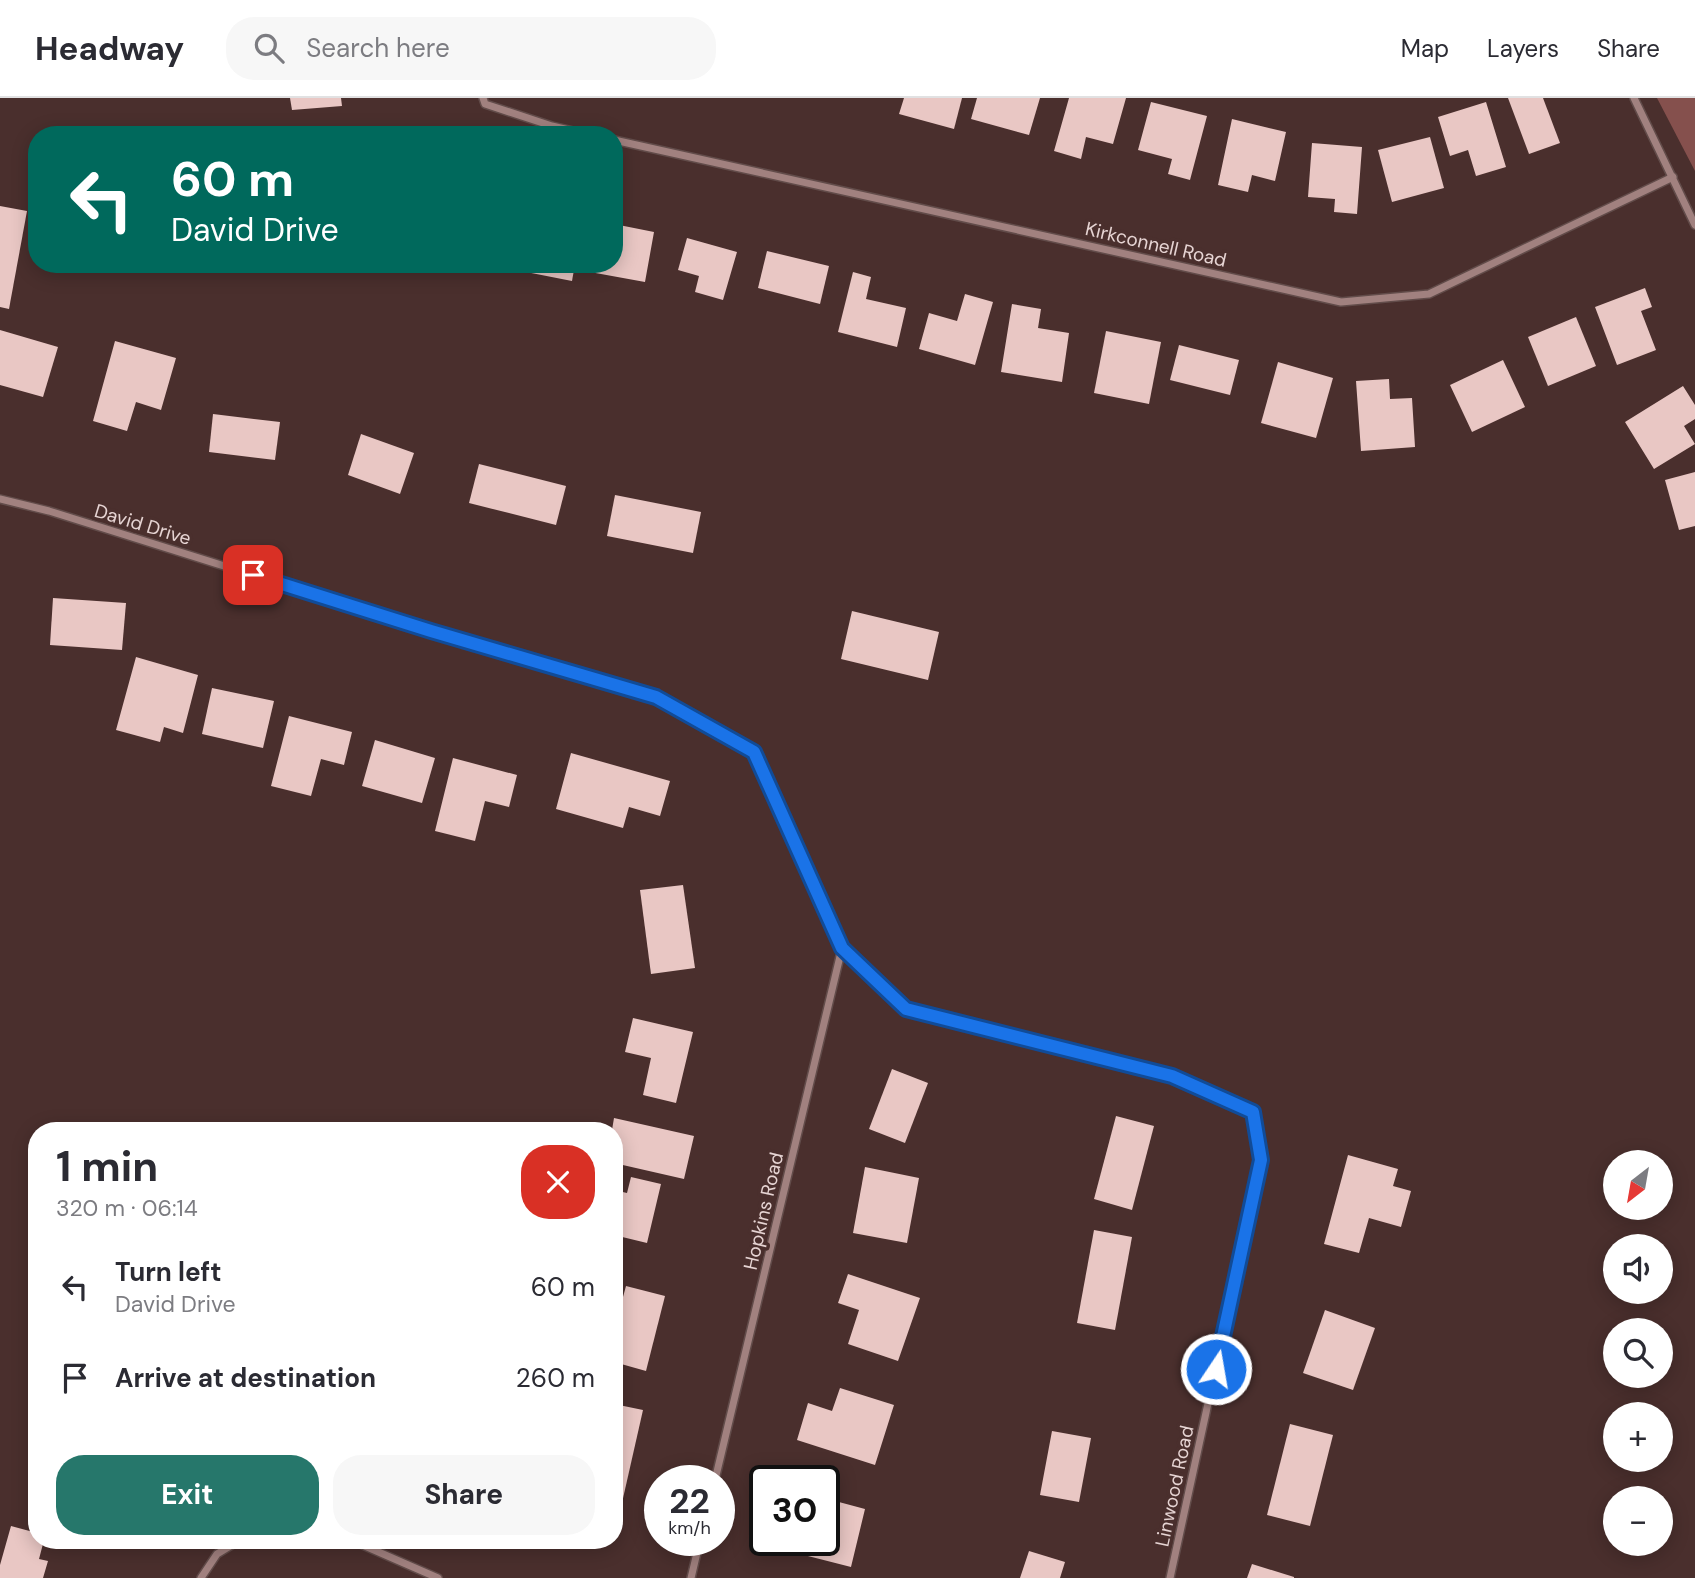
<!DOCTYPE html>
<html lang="en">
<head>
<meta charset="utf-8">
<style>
  :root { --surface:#fff; --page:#f7f7f7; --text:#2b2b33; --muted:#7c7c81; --line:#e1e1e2; --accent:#26776b }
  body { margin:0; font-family:"DM Sans",sans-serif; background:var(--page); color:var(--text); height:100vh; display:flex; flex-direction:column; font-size:26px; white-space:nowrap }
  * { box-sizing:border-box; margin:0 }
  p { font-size:23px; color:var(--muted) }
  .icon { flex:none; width:38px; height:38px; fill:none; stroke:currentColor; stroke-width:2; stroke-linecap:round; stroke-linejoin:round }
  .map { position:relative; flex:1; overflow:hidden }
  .side { position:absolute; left:28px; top:1024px; width:595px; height:427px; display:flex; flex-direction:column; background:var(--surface); border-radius:28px; box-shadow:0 4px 18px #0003 }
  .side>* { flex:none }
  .hud { position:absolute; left:28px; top:28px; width:595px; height:147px; border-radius:28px; box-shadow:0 4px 18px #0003; background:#00695c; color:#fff; overflow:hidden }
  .needle { width:46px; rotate:211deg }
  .controls { position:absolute; left:1603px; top:1052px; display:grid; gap:14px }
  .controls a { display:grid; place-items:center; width:70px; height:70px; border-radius:50%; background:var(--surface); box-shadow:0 4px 18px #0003; font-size:35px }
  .speed { position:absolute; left:644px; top:1367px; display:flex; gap:14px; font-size:35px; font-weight:700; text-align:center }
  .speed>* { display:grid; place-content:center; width:91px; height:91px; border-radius:50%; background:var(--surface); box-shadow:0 4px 18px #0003; line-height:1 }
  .speed small { font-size:18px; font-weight:400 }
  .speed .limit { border:4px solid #111; border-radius:10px; background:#fff; color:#111 }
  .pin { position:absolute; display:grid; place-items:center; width:60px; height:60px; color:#fff; margin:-30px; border-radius:14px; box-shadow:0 4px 10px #0006 }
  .me { position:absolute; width:77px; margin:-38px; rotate:12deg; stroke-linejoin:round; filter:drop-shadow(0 0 5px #0008) }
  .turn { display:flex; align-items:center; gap:24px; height:147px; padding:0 28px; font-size:32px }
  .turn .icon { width:91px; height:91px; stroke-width:2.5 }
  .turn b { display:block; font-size:49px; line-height:60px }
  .round { display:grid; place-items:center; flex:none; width:74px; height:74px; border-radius:28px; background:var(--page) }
  .overview { display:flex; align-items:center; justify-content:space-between; height:119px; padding:0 28px }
  h1 { font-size:42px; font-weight:700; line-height:52px }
  .cta { display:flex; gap:14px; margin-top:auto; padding:14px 28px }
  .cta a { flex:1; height:80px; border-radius:28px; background:var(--accent); color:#fff; font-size:28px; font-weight:700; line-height:80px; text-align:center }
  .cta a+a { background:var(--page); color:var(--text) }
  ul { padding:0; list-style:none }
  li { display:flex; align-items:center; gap:21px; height:91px; padding:0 28px }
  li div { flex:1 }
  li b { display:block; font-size:26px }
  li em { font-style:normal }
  header { display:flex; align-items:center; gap:42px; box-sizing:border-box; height:98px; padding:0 35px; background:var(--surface); border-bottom:2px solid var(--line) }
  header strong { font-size:33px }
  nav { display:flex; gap:38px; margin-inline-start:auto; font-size:24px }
  .search { width:490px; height:63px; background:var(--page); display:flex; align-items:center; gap:18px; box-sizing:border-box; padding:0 24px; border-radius:28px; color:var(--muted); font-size:26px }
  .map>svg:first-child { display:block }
</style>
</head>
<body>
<header>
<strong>Headway</strong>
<div class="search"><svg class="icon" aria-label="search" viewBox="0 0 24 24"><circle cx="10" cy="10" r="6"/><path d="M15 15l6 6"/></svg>Search here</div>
<nav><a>Map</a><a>Layers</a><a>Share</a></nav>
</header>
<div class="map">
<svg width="1695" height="1480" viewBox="0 0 1695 1480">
  <rect width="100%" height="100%" fill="#4a2f2d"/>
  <path fill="#85504d" d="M1657,0H1695V73Z"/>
  <g fill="#e9c7c4">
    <path d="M290,0H341L342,8L292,12Z"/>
    <path d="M904,0H962L954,31L899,16Z"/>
    <path d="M977,0H1040L1029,37L971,21Z"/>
    <path d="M1069,0H1126L1113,46L1086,39L1081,61L1054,53Z"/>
    <path d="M1508,0H1543L1560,45L1529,56Z"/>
    <path d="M1151,4L1207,18L1190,82L1168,76L1172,61L1138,52Z"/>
    <path d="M1486,4L1506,69L1476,78L1468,52L1450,58L1438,19Z"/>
    <path d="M1232,21L1286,34L1275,83L1252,77L1248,94L1218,87Z"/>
    <path d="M1430,39L1444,90L1392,104L1378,52Z"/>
    <path d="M1312,45L1362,49L1357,116L1334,114L1335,101L1308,99Z"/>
    <path d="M0,108L27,113L9,211L0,209Z"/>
    <path d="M614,126L654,134L645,184L590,174L592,166H614Z"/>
    <path d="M687,140L737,154L723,202L695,194L699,178L678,172Z"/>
    <path d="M767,153L829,168L820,206L758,190Z"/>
    <path d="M517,166H575L572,183L516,172Z"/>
    <path d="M853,174L871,179L866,201L906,210L897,249L838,234Z"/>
    <path d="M1645,190L1652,209L1641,213L1656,252L1617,267L1595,209Z"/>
    <path d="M965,196L993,204L975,267L919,251L929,215L957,223Z"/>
    <path d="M1012,206L1041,211L1038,230L1069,235L1062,284L1001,274Z"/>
    <path d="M1576,219L1596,268L1548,288L1528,239Z"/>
    <path d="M0,232L58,249L43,299L0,287Z"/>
    <path d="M1106,233L1161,244L1149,306L1094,295Z"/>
    <path d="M115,243L176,260L161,312L136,304L127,333L93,323Z"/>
    <path d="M1179,247L1239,262L1230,297L1170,282Z"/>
    <path d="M1503,262L1525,309L1472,334L1450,287Z"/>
    <path d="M1278,264L1333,280L1316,340L1261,325Z"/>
    <path d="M1389,281L1390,301L1412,300L1415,349L1361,353L1356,283Z"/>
    <path d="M1683,288L1695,307V321L1684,328L1695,346L1654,371L1625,324Z"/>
    <path d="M213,316L280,324L275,362L209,354Z"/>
    <path d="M361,336L414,355L400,396L348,377Z"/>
    <path d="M479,366L566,388L556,427L469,405Z"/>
    <path d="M1695,374V428L1679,432L1665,382Z"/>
    <path d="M615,397L701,414L693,455L607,438Z"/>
    <path d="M53,500L126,505L122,552L50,547Z"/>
    <path d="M852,513L939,534L928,582L841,561Z"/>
    <path d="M136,559L198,577L183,635L164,629L160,644L116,632Z"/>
    <path d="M212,590L274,603L263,650L202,636Z"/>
    <path d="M289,618L352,634L344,667L321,661L311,698L271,688Z"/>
    <path d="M375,642L435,660L422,705L362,688Z"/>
    <path d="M571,655L670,683L660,718L629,709L623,730L556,711Z"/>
    <path d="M453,660L517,677L509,709L485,703L475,743L435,733Z"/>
    <path d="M683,787L695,870L651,876L640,792Z"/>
    <path d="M633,920L693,934L676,1005L643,997L651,960L625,954Z"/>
    <path d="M892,971L928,985L905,1045L869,1031Z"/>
    <path d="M1116,1018L1154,1028L1132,1112L1094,1101Z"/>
    <path d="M614,1020L694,1038L684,1081L614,1065V1032H612Z"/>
    <path d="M1348,1057L1398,1071L1393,1088L1411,1093L1401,1129L1369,1120L1359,1155L1324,1146Z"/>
    <path d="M865,1069L919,1080L907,1145L853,1135Z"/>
    <path d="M631,1079L661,1086L647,1145L614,1137V1092L627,1095Z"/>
    <path d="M1094,1132L1132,1139L1115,1232L1077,1225Z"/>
    <path d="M848,1176L920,1200L898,1263L848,1246L859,1212L838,1205Z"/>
    <path d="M626,1188L665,1198L646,1273L614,1264V1232Z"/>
    <path d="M1325,1212L1375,1230L1353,1292L1303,1275Z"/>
    <path d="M840,1290L894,1307L875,1367L797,1342L808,1305L832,1313Z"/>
    <path d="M614,1306L643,1312L619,1418L614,1417Z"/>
    <path d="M1290,1326L1333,1337L1310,1428L1267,1417Z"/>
    <path d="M1052,1333L1091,1340L1079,1404L1040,1397Z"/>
    <path d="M824,1400L865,1411L851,1469L804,1457L808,1442H824Z"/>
    <path d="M11,1428L37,1435V1442H44L39,1461L48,1463L43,1480H0V1467Z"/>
    <path d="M1029,1453L1065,1464L1060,1480H1020Z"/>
    <path d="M1252,1466L1294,1479V1480H1247Z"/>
  </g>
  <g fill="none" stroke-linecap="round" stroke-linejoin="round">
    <defs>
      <g id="street">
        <path d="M483,0L485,6L552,28L590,37"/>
        <path d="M1634,0L1695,127"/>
        <path d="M614,42L1341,204L1429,196L1673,79"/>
        <path d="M0,401L49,413L431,533L656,599L754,655L842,850L906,911L1172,978L1253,1015L1261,1062L1170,1480"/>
        <path d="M715,1382L842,850"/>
        <path d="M351,1442L438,1480"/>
        <path d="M201,1480L217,1456L240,1442"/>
        <path d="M691,1480L700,1442"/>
      </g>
    </defs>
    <use href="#street" stroke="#624c4a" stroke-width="10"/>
    <use href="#street" stroke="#a1817f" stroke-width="7"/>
  </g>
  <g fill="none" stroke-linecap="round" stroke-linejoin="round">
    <defs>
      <path id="route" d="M253,477L431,533L656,599L754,654L842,850L906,911L1172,978L1253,1014L1261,1062L1216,1271"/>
    </defs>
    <use href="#route" stroke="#114b97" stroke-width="18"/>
    <use href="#route" stroke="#1a73e8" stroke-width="12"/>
  </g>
  <g text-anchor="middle" stroke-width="7" stroke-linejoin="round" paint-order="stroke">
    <g font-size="19" fill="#e6d4d3" stroke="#4a2f2d">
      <text transform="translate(1156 146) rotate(13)" y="7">Kirkconnell Road</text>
      <text transform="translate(143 426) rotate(17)" y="7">David Drive</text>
      <text transform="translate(763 1113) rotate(-77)" y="7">Hopkins Road</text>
      <text transform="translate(1174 1388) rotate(-78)" y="7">Linwood Road</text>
    </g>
  </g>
</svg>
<div class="controls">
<a><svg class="needle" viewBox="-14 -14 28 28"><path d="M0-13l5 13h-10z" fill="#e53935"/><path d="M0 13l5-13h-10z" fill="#7c7c81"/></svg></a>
<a><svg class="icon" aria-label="sound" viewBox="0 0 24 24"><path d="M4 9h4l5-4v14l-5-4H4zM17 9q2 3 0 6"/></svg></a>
<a><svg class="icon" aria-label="search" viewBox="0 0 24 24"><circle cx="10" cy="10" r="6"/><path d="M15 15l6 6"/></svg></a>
<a>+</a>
<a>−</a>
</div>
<div class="speed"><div>22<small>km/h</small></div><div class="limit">30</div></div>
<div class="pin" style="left:253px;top:477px;background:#d93025"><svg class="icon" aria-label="arrive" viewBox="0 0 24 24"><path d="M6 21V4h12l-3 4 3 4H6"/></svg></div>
<svg class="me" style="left:1216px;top:1271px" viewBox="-20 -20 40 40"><circle r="17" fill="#1a73e8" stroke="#fff" stroke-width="3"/><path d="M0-11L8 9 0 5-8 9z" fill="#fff"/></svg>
<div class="hud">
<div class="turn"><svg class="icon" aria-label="left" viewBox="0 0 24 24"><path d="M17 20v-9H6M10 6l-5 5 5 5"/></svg><div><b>60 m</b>David Drive</div></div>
</div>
<section class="side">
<div class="overview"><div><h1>1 min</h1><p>320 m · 06:14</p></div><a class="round" style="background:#d93025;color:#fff"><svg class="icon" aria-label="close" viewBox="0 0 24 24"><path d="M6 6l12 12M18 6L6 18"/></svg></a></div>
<ul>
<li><svg class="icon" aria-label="left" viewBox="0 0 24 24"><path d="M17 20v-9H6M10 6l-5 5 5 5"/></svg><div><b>Turn left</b><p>David Drive</p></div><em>60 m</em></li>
<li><svg class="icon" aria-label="arrive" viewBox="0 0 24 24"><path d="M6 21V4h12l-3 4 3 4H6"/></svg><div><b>Arrive at destination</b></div><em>260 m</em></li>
</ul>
<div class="cta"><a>Exit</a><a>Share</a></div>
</section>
</div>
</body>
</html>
